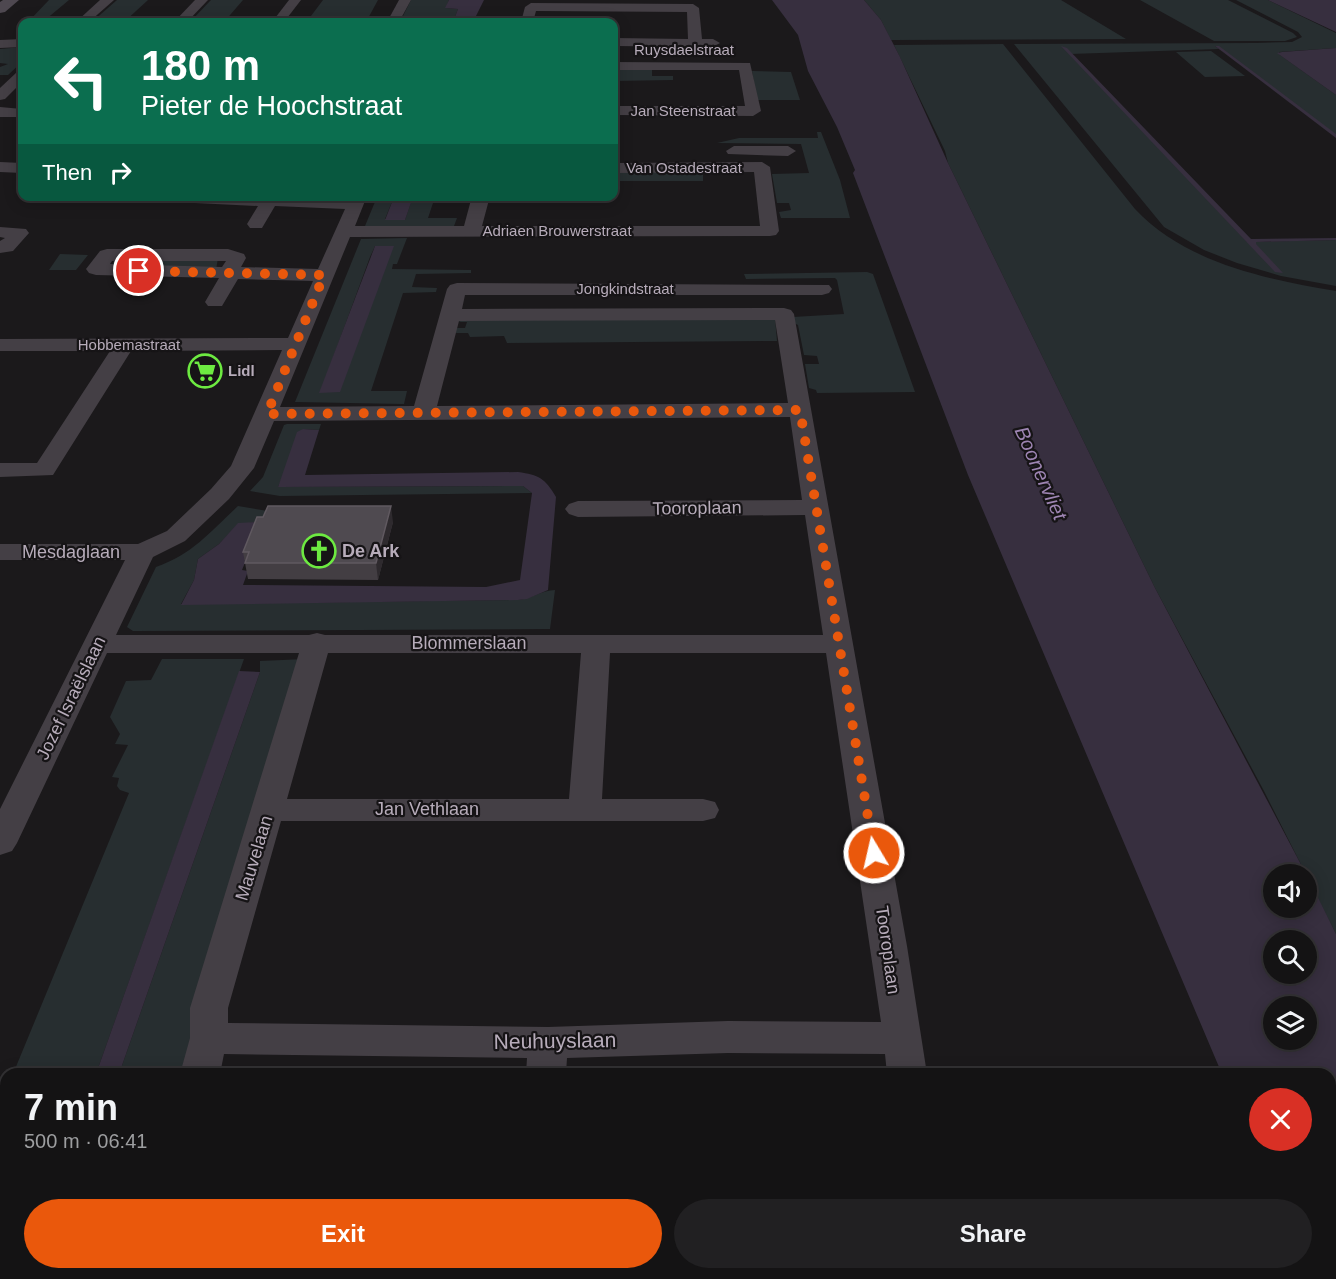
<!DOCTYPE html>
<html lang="en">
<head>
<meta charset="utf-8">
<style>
  :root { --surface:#141314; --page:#212022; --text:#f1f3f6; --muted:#9d9ea0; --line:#333234; --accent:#ea580c }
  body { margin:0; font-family:Helvetica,sans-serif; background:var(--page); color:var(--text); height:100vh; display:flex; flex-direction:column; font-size:22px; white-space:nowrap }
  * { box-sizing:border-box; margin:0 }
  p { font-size:20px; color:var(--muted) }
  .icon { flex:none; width:33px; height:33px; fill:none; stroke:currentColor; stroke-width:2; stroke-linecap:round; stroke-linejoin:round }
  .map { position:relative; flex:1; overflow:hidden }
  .panel { position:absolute; left:0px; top:1068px; width:1336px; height:212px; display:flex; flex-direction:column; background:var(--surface); border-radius:18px 18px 0 0; box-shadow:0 3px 15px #0003,0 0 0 2px var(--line) }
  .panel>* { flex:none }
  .banner { position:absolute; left:18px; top:18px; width:600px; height:183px; border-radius:12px; box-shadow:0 3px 15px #0003,0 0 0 2px var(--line); background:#0b6e4f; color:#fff; overflow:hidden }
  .fabs { position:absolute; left:1263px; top:864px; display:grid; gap:12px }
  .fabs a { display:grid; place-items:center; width:54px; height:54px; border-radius:50%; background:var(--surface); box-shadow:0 3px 15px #0003,0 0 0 2px var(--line); font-size:30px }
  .pin { position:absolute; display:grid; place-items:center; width:51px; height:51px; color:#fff; margin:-26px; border:3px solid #fff; border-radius:50%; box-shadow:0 2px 6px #0007 }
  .me { position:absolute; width:66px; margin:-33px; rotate:351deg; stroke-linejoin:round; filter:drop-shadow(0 0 4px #0008) }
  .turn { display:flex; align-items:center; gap:21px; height:126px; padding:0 24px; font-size:27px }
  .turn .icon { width:78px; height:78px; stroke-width:2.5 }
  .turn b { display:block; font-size:42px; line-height:51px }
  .then { display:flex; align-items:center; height:57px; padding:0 24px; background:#0003; gap:12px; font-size:22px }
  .round { display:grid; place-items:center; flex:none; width:63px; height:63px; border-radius:32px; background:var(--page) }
  .headline { display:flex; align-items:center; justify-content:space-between; height:102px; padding:0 24px }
  h1 { font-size:36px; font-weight:800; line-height:45px }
  .primary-button { display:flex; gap:12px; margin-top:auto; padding:12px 24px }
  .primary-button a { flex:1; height:69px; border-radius:36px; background:var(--accent); color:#fff; font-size:24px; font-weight:800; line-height:69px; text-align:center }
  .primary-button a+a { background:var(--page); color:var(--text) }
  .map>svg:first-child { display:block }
</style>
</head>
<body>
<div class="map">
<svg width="1336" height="1279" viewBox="0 0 1336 1279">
  <rect width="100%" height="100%" fill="#1b191b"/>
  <g fill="#272e30" fill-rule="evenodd">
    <path d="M49,0H69L45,20H71L69,22H28Z"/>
    <path d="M117,0H148L124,22H92Z"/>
    <path d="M211,0H243L224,22H190Z"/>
    <path d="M323,0H378L366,22H301L308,20Z"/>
    <path d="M411,0H449L446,8L458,9L453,22H400Z"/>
    <path d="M864,0H1061L1126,39L891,40L881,20Z"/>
    <path d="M1140,0H1228L1293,33L1297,37L1285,41H1214Z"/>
    <path d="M1236,0H1268L1336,33V48L1279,52L1280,55L1336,95V135L1217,46H1215L1219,49L1070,54L1247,242L1336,240V286L1281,276L1237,263L1204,250L1164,227L1014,44L1256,43L1292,42L1302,37L1298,32Z"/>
    <path d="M1003,44L1135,209C1186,263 1265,279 1336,291V934L1264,791L1155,588L948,163L945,151L894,45Z"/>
    <path d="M22,47V62L8,75H0V67L8,64L0,63V49Z"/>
    <path d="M1211,51L1245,76L1205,77L1176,52Z"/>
    <path d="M614,68L652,69V76H673V80L614,81Z"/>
    <path d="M752,71L791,72L800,100H757Z"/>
    <path d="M817,132H821L840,180L850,218H781L779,212L791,210L789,203H777L772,174L809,173L801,144L717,143L739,138H818Z"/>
    <rect x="614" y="170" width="89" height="11"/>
    <path d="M413,196L435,197L428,218H457L454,226H365L377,197H394L385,219L405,220Z"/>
    <path d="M407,238L397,264H393L392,269L471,270V273L416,274L412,287L437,288L436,292L403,293L371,391H407L404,404L295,402L361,239ZM375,246H393L320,393L370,257Z"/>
    <path d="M60,254L88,255L76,270H49Z"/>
    <path d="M218,258L216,270L112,265L114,261Z"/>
    <path d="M867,272L873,274L915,392L817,393L816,390L809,388L805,364H819L817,356L804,355L798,325L792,322L793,317L844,314L837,280L835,278L746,279L744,274Z"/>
    <path d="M775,318L777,341L507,343L504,336L470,337L468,333H453L454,328H465L467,322H458L466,319Z"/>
    <path d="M287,424H321L319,430L303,429L278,487L523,486L532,493L280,496L250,491L263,477L284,425Z"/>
    <path d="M238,506L274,512L270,521L238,524L219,544L198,559L194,580L181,604L518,600C531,599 542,590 555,590L550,629L133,631L127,627L156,567C193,554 210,532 238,506Z"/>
    <path d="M162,659H244L96,1074H13L129,793L120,790L117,786L119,778L112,777L128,745L115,744L120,734L110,717L126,681L151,680Z"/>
    <path d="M305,659L187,1074H119L260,672V661Z"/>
    <path d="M6,1091V1274H22L20,1279H0V1106Z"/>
    <path d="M38,1274H130L129,1279H36Z"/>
  </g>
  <g fill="#372f3f" fill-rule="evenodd">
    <path d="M449,0H484L473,22H453L458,9L445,8Z"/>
    <path d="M772,0H864L881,20L900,57L948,163L1155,588L1306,874H1274V908H1306L1307,875L1336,934V1279H1312L1309,1274H1330V1074H1222L968,475L853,173L855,170L837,127L808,71L798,35ZM1274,940H1306V974H1274ZM1274,1006H1306V1040H1274Z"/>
    <path d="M1268,0H1336V33V32Z"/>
    <path d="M1061,46L1067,48L1251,239L1336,238V240L1256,242V244L1283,273L1275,272Z"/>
    <path d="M1215,46H1219L1336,134V138Z"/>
    <path d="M1336,48V95L1277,53L1282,52Z"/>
    <path d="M394,197H413L405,220H385Z"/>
    <path d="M375,246H394L340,392L319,393Z"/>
    <path d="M303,429L319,430L305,475L518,472C539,475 545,478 556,497L548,590L527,599L518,600L181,605L194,580L198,559L219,544L238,523L270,521L250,550L242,570L248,571L243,585L486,587L520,580L532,493L523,486L278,487L297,432Z"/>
    <path d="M239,671L260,672L119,1074H96Z"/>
  </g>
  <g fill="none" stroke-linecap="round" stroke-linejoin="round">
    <g fill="#443f45" fill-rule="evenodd">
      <path d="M100,0H114L89,22H76Z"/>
      <path d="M195,0H208L187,22H174Z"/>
      <path d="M289,0H301L284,22H272Z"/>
      <path d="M399,0H411L399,22H387Z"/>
      <path d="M531,3L693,4L699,8L702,39H713L720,43L713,47L614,46V38L688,39L687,12L536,11L533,22H521L525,7Z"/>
      <path d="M22,39V47L0,48V40Z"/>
      <path d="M614,62L750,63L761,111L753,116L614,115V106H745L739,70H614Z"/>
      <path d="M22,71V82L5,99L0,100V88L17,72Z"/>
      <path d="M0,107L22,109V117H0Z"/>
      <path d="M734,146H788L796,151L788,156L728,154L726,151Z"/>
      <path d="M0,162L22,163V173L0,172Z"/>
      <path d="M762,162L770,167L779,231L776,235L770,236L350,237L280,407L414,406L447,289L450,285L457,283L829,285L832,289L829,293L822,295H465L462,309L784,308L791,310L794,314L907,946L927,1074H887L885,1054L728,1053L567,1058L566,1074H526L527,1058L224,1054L220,1074H180L190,1038V1008L299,653H107L17,843L12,851L0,855V809L125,560H0V544H138L167,531L211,489L231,466L282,350L131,351L53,475L0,477V463H37L110,351H0V339L288,338L313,281L238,279L222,306H208L205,302L219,278L96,275L89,273L86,269L100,251L107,249H228L244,254L246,258L241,267L318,269L345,209L275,206L262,228H250L247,224L258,206L154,201L146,196L349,198L350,196H367L355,226H464L472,196H490L482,226H760L754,172L614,173V163ZM112,261H226L222,267L110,264ZM775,320L788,403L437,406L459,321ZM790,417L802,500L578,501L569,504L565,509L569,514L578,517L805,515L823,635H325L317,633L309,635H116L153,557L185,541L229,499L254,468L274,421ZM328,653H581L569,799H287ZM610,653H826L881,1022L728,1021L548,1027L228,1023V1008L281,821H703L715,818L719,810L715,802L703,799H602Z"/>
      <path d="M0,227L26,229L29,233L13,251L0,253V241L5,238L0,237Z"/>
      <path d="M127,1274H171L169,1279H125Z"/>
      <rect x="510" y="1274" width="44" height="5"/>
      <path d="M914,1274H958L959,1279H915Z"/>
    </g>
    <path fill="#4e4850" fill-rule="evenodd" d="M3,0H19L5,12L0,13V2Z"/>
  </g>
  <path fill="#433e43" d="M393,522L378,580L248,579L243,552Z"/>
  <path fill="#2e2a2e" d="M391,506L393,522L378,580L376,563Z"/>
  <path fill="#4f4a50" stroke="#605960" stroke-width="1.5" d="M268,506H391L376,563H245L249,552H243L257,517H263Z"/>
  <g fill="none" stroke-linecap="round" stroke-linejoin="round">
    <path stroke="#ea580c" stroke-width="10" stroke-dasharray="0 18" d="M139,271L324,275L267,414L800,410L874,853"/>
  </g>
  <defs>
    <symbol id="supermarket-ring" viewBox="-11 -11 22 22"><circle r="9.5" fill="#161416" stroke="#6dea41" stroke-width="1.5"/><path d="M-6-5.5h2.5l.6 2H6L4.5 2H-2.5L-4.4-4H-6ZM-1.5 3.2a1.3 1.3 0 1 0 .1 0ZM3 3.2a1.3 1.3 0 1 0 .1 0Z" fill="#6dea41"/></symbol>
    <symbol id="church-ring" viewBox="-11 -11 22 22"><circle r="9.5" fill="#161416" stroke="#6dea41" stroke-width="1.5"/><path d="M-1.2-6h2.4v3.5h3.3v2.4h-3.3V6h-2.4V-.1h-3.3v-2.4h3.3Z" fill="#6dea41"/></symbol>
  </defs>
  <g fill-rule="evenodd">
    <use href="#supermarket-ring" x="186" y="352" width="38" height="38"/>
    <use href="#church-ring" x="300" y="532" width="38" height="38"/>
  </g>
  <g text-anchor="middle" stroke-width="4.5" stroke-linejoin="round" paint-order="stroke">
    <g font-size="15" fill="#b7acba" stroke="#161416">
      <text x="684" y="55">Ruysdaelstraat</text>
      <text x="683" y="116">Jan Steenstraat</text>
      <text x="684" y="173">Van Ostadestraat</text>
      <text x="557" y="236">Adriaen Brouwerstraat</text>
      <text x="625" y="294">Jongkindstraat</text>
      <text x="129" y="350">Hobbemastraat</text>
    </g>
    <g font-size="15" font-weight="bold" fill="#b7acba" stroke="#161416" text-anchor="start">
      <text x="228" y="376">Lidl</text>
    </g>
    <g font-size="18" fill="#b7acba" stroke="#161416">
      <text transform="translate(697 508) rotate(-1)" y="6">Tooroplaan</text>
      <text x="71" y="558">Mesdaglaan</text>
      <text x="469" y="649">Blommerslaan</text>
      <text transform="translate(71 698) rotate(-64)" y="6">Jozef Israëlslaan</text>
      <text x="427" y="815">Jan Vethlaan</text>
      <text transform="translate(254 858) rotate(-73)" y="6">Mauvelaan</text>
      <text transform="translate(888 950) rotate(82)" y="6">Tooroplaan</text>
    </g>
    <g font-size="18" font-weight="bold" fill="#b7acba" stroke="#161416" text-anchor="start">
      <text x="342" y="557">De Ark</text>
    </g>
    <g font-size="20" font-style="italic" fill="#9e85b3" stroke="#161416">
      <text transform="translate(1041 473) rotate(66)" y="7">Boonervliet</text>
    </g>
    <g font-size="21" fill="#b7acba" stroke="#161416">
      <text transform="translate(555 1041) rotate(-1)" y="7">Neuhuyslaan</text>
    </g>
  </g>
</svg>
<div class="fabs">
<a><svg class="icon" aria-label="sound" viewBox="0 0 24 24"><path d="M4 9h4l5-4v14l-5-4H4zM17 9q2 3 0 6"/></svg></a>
<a><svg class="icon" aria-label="search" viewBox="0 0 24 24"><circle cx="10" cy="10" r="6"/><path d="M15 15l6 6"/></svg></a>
<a><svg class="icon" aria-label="layers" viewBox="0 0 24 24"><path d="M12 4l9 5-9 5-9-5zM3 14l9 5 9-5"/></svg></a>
</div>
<div class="pin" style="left:139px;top:271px;background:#d93025"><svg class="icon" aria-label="arrive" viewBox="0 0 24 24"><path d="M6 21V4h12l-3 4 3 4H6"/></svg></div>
<svg class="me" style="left:874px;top:853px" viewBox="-20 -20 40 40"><circle r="17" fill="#ea580c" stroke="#fff" stroke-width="3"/><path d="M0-11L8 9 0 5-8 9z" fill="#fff"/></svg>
<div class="banner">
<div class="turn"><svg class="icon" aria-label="left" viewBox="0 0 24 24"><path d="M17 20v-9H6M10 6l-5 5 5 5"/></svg><div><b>180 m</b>Pieter de Hoochstraat</div></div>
<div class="then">Then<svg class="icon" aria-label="right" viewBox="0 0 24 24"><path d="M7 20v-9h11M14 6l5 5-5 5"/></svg></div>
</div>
<section class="panel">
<div class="headline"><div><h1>7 min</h1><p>500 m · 06:41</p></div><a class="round" style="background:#d93025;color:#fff"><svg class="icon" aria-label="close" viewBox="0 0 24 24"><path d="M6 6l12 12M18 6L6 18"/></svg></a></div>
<div class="primary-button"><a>Exit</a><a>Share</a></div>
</section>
</div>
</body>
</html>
